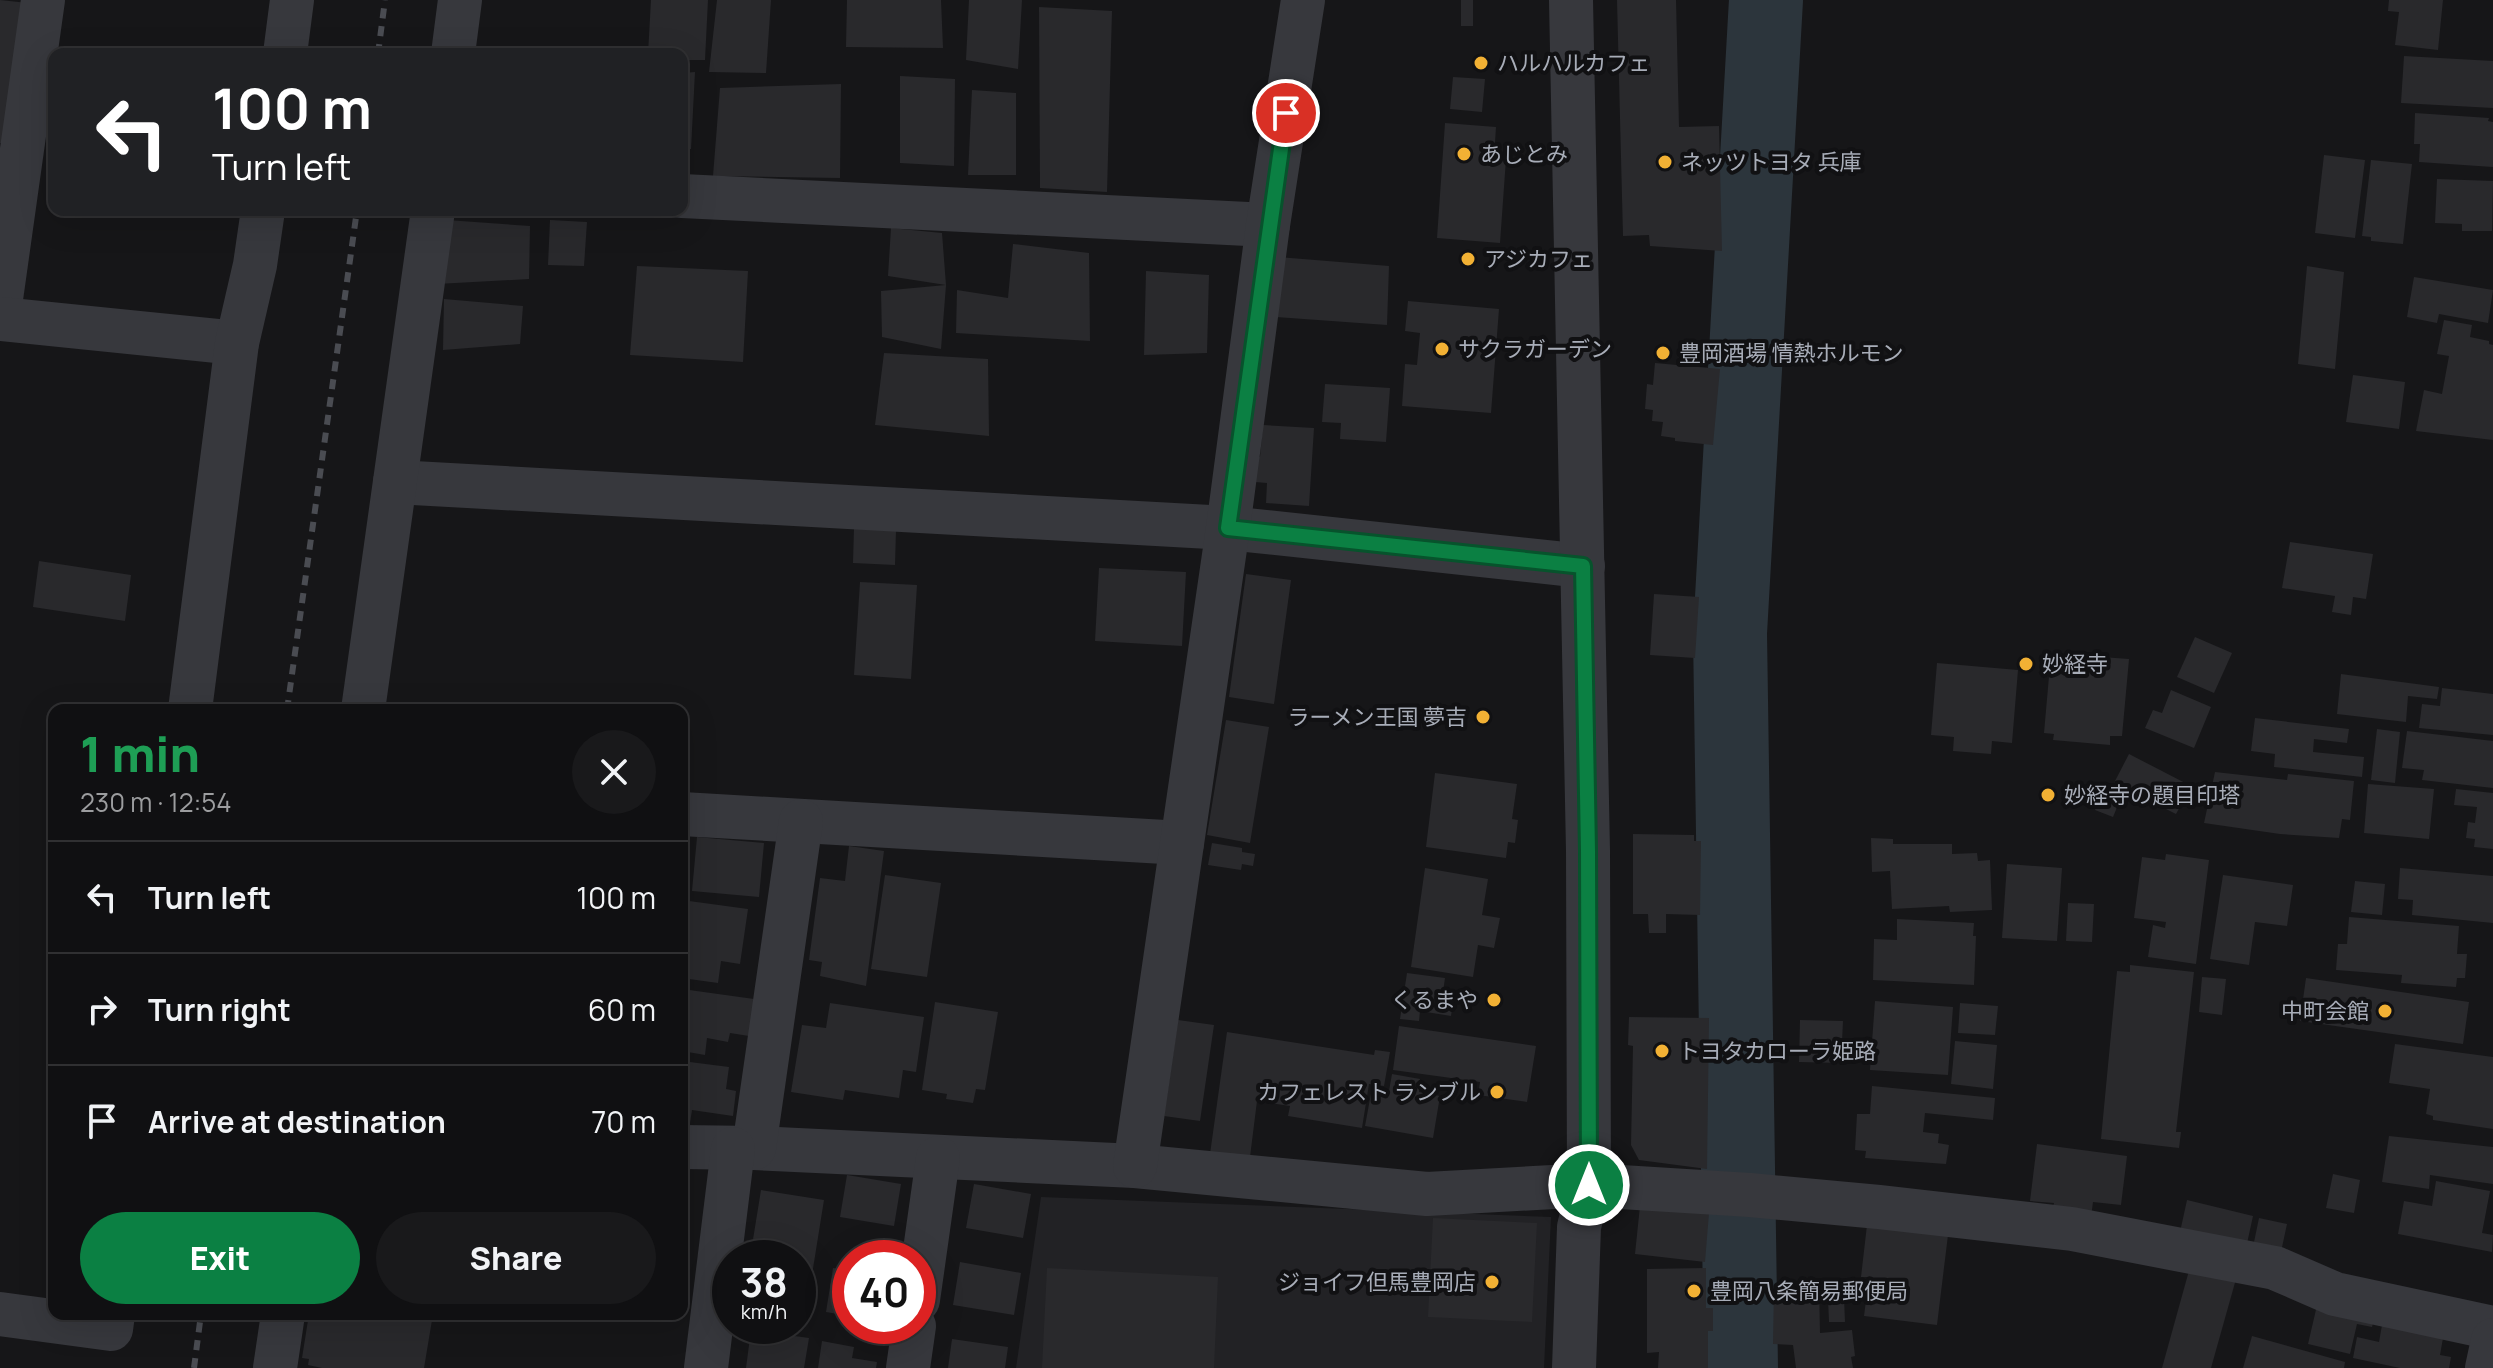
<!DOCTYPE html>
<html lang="en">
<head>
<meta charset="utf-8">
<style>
  :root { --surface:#101012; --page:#19191b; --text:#f1f3f6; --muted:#9c9d9f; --line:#303032; --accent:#0b8043 }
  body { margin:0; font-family:Manrope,"Noto Sans JP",sans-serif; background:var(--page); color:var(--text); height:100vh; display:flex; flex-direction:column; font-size:30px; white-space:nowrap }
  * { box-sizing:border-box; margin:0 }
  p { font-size:26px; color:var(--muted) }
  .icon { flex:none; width:44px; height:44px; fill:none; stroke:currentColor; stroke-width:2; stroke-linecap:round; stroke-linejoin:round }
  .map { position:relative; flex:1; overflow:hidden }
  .side { position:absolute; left:48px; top:704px; width:640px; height:616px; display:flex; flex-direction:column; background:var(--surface); border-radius:16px; box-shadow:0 8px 32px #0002,0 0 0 2px var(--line) }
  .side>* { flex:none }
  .banner { position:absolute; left:48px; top:48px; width:640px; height:168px; border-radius:16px; box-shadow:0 8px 32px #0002,0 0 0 2px var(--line); background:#202124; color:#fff; overflow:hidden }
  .speed { position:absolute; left:712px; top:1240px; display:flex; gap:16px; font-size:40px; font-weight:700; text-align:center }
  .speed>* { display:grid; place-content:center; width:104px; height:104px; border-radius:50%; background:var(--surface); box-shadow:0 8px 32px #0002,0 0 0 2px var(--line); line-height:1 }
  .speed small { font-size:20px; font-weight:400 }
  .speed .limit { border:12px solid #d22; background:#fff; color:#111 }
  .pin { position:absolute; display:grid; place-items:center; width:68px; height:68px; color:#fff; margin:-34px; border:4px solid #fff; border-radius:50%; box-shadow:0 2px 8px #0007 }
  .me { position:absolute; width:88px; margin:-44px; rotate:0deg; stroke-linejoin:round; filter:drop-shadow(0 0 6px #0008) }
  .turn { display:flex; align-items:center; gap:28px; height:168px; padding:0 32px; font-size:36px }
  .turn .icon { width:104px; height:104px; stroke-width:2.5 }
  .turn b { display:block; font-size:56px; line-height:68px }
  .round { display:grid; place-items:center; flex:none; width:84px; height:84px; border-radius:42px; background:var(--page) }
  .headline { display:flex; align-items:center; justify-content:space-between; height:136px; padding:0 32px }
  h1 { font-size:48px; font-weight:800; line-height:60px; color:#1e9e55 }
  .primary-button { display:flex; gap:16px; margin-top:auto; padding:16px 32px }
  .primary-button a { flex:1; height:92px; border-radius:48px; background:var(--accent); color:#fff; font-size:32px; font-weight:800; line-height:92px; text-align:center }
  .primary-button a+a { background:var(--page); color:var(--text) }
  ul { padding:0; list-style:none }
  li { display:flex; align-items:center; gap:24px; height:112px; padding:0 32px; border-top:2px solid var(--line) }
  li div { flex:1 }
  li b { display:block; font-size:30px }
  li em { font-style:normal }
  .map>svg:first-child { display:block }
</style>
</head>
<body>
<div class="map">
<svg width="2493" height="1368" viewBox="0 0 2493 1368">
  <rect width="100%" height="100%" fill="#161618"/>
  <path fill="#222225" d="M1041,1197L1551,1217L1544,1368H1016Z"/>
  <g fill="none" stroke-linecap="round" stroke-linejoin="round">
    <path stroke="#2c353c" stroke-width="74" d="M1741,1368L1730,633L1766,0"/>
  </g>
  <g fill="#29292c">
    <path d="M0,0L28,3L9,144L0,143Z"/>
    <path d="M651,0H708L705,60H682V54H648Z"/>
    <path d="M717,0H771L766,73L709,72Z"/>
    <path d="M847,0H941L943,48L846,47Z"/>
    <path d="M969,0H1022L1018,69L966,60Z"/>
    <rect x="1461" y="0" width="12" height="26"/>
    <path d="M1617,0H1676L1679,127L1719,126L1722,251L1650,246L1649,235L1623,236Z"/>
    <path d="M2389,0H2443L2438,50L2395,45L2399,12L2388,11Z"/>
    <path d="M1039,7L1112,11L1107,192L1040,188Z"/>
    <path d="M2404,56L2493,61V108L2401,103Z"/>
    <path d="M695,72L691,149H682V73Z"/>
    <path d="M900,76L955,79L954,166L900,163Z"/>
    <path d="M1453,77L1485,79L1482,112L1450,109Z"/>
    <path d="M841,84L840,178L713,176L720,88Z"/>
    <path d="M972,90L1016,93V175H968Z"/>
    <path d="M2415,113L2489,118L2488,121L2493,122V167L2419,162L2420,144H2414Z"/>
    <path d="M1445,123L1496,127L1494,158L1506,159L1500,243L1437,238Z"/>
    <path d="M2324,155L2365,160L2355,238L2315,233Z"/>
    <path d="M2371,160L2412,164L2403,244L2371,241V237L2362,236Z"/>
    <path d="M2437,179L2493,181L2492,231H2462V224L2435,223Z"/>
    <path d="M447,220L530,226L529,279L437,284Z"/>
    <path d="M550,220L587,222L584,266L548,265Z"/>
    <path d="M891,228L942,233L946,285L888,276Z"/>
    <path d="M1013,244L1089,253L1090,341L956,333L957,290L1008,298Z"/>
    <path d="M1278,257L1389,266L1387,325L1276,317Z"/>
    <path d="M637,266L748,271L743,362L630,355Z"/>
    <path d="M2307,266L2344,272L2335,369L2298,364Z"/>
    <path d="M1146,271L1209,275L1207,353L1144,355Z"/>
    <path d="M2414,277L2493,290L2488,323L2439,314L2437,323L2407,317Z"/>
    <path d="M946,285L941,349L882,337L881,291Z"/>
    <path d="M444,299L523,306L520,344L443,350Z"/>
    <path d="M1408,301L1499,309L1491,413L1402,406L1405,364L1417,365L1420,333L1405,331Z"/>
    <path d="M2444,320L2472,325L2470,337L2489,341V344L2493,345V440L2416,431L2424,390L2442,394L2449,356L2437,354Z"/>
    <path d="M884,353L988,359L989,436L875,425Z"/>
    <path d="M1655,363L1720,369L1713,445L1675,441V438L1661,436L1663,422L1652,421L1653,410L1645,409L1647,384L1653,385Z"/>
    <path d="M2353,375L2405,382L2399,429L2346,422Z"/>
    <path d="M1325,384L1390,388L1386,442L1340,439L1341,423L1322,422Z"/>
    <path d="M1263,425L1314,428L1309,506L1266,503L1267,483L1255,482L1257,456L1260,457Z"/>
    <path d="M854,528L896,530L895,565L853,563Z"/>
    <path d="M2290,542L2373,554L2366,599L2353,597L2351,615L2332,612L2335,596L2282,588Z"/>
    <path d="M39,561L131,575L125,621L33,607Z"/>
    <path d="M1099,568L1186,572L1182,646L1095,641Z"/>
    <path d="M1246,574L1291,580L1274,704L1229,697Z"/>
    <path d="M860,582L917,585L911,679L854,675Z"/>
    <path d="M1654,594L1699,597L1695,658L1650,655Z"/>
    <path d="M2195,637L2232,653L2214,693L2177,677Z"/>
    <path d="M2061,654L2129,659L2122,736H2110V745L2053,740L2054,734L2044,733L2050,665H2060Z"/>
    <path d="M1937,663L2018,670L2012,743L1992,741L1991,754L1953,751L1954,737L1931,735Z"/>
    <path d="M2341,674L2439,687L2437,699L2408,696L2406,722L2337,714Z"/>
    <path d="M2442,688L2493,694V735L2419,728L2422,704L2440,706Z"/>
    <path d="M2171,690L2211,707L2194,748L2145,728L2153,710L2162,713Z"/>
    <path d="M2255,718L2349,729L2347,743L2314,739L2313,752L2364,757L2362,777L2274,767L2275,754L2251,751Z"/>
    <path d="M1226,720L1269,727L1250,843L1207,835Z"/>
    <path d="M2377,729L2400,732L2395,783L2371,780Z"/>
    <path d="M2407,731L2493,741V788L2422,780L2424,770L2402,768Z"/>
    <path d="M2129,754L2191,786L2176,814L2114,783Z"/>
    <path d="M2215,772L2287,780L2288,774L2354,781L2350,820L2342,819L2339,838L2280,834L2204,823Z"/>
    <path d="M1435,773L1517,784L1512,819L1518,820L1515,843L1508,842L1506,858L1426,847Z"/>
    <path d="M2368,784L2434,789L2429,839L2364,833Z"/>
    <path d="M2104,787L2123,793L2113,817L2095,810Z"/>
    <path d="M2456,789L2493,793V849L2474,847L2475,839L2466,838L2468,822L2475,823L2477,807L2454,805Z"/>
    <path d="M1633,834L1694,835V841H1701L1700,915L1666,914V933H1649L1648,914H1633Z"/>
    <path d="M697,837L764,843L759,897L692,891Z"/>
    <path d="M1871,838L1893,839V844H1952V854L1977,853L1978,861L1990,860L1992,910L1950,912L1949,906L1892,909L1890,871L1872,872Z"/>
    <path d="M1212,843L1242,848V852L1255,854L1253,866L1242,864L1241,870L1208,865Z"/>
    <path d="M849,846L884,851L866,986L820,976L822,962L809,960L820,878L845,881Z"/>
    <path d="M2166,854L2209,860L2196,964L2148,957L2153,925L2165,928L2166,922L2134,918L2142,857L2165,860Z"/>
    <path d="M2007,864L2062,868L2057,941L2002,938Z"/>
    <path d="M1425,868L1488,879L1482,915L1500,918L1494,948L1478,945L1473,977L1411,967Z"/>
    <path d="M2400,868L2493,876V923L2412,915L2413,900L2398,899Z"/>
    <path d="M885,875L941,883L927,977L871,969Z"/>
    <path d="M2223,875L2293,885L2287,926L2255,922L2249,965L2210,959Z"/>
    <path d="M2355,881L2385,884L2382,915L2351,912Z"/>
    <path d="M689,901L748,909L740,964L721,961L718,983L682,978V948Z"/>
    <path d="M2068,903L2094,904L2092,942L2066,941Z"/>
    <path d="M2349,917L2459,926L2457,954H2467L2465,978H2457L2456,987L2401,983L2402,975L2336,970L2338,944H2347Z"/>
    <path d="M1897,919L1974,923L1973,936H1976L1974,985L1873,980L1874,939L1897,940Z"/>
    <path d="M2130,965L2194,972L2176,1132H2181L2179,1148L2101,1139L2117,971L2130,972Z"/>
    <path d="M1407,973L1445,978L1443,992L1454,995L1451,1016L1420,1011L1419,1021L1400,1019Z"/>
    <path d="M2202,977L2226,979L2222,1015L2199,1012Z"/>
    <path d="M2306,978L2469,1002L2463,1044L2300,1021Z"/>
    <path d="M682,989L754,999L749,1036L730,1033L728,1042L707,1038L705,1055L682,1051Z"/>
    <path d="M1875,1001L1953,1007L1948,1075L1870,1070Z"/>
    <path d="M935,1002L998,1012L985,1090L976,1089L973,1103L946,1099L947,1094L922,1090Z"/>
    <path d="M830,1003L924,1017L916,1072L903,1070L899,1098L845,1090L843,1100L791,1092L802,1025L826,1028Z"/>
    <path d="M1960,1003L1998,1006L1995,1035L1958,1033Z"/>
    <path d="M1629,1017L1709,1018L1707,1169L1639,1160L1631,1145L1633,1046L1628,1045Z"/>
    <path d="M1178,1020L1214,1025L1200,1121L1164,1116Z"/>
    <path d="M1800,1020L1843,1021L1841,1063L1799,1062Z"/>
    <path d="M1399,1026L1536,1046L1527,1102L1478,1095L1480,1082L1393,1070Z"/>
    <path d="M1227,1032L1374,1055L1375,1050L1390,1052L1384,1086L1369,1084L1362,1128L1288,1116L1290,1106L1257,1101L1250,1157L1210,1154Z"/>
    <path d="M1955,1041L1997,1045L1993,1089L1951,1084Z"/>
    <path d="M2395,1044L2493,1057V1129L2433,1120V1116L2426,1114L2430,1089L2389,1083Z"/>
    <path d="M682,1061L729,1067L726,1089L736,1091L733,1116L692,1110L690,1123L682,1122Z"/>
    <path d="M1392,1074L1420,1079L1419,1092L1440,1096L1433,1138L1365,1126L1372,1088L1389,1091Z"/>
    <path d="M1872,1086L1995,1098L1993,1120L1925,1113L1923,1132L1939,1134L1938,1143L1949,1145L1946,1164L1865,1158L1866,1151L1855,1150L1857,1114H1870Z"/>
    <path d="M2389,1136L2493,1147V1184L2430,1175L2429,1189L2382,1182Z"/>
    <path d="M2037,1144L2127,1156L2121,1205L2093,1202L2091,1217L2052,1212L2054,1203L2030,1201Z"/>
    <path d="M2333,1174L2360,1180L2354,1213L2326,1208Z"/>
    <path d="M847,1175L901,1184L894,1226L840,1217Z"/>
    <path d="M2436,1181L2490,1191L2482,1233L2493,1235L2492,1252L2398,1234L2404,1201L2432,1206Z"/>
    <path d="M974,1184L1031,1194L1023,1238L966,1228Z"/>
    <path d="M761,1190L824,1200L811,1281L798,1278V1258H750Z"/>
    <path d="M2187,1200L2253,1216L2246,1248L2180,1232Z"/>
    <path d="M1640,1206L1709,1213L1705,1262L1635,1254Z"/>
    <path d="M1433,1218L1537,1223L1532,1322L1428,1317Z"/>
    <path d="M2259,1218L2287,1224L2281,1252L2253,1247Z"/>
    <path d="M1867,1225L1948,1235L1937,1325L1864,1316L1869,1277H1861Z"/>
    <path d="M960,1262L1021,1273L1014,1315L953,1305Z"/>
    <path d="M2190,1267L2236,1279L2211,1368H2162Z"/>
    <path d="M833,1268L850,1270V1316L826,1312Z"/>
    <path d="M1047,1268L1218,1277L1214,1368H1042Z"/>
    <path d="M1706,1268V1308H1713V1331H1708V1368H1658L1659,1352L1647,1353V1269Z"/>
    <path d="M1774,1285H1819L1820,1333L1852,1330L1855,1356L1851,1357L1853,1368H1796L1793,1345L1773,1344Z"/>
    <path d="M1828,1298H1844L1845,1322H1829Z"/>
    <path d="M2318,1301L2375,1315L2372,1327L2357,1324L2350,1354L2308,1344Z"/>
    <path d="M309,1314H433L424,1368H322L308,1365L309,1359L302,1358Z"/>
    <path d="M2384,1314L2445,1327L2440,1355L2451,1357L2449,1368H2400L2353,1358L2357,1337L2379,1342Z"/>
    <path d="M751,1330L809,1338L804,1368H746Z"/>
    <path d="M2252,1336L2345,1362L2344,1368H2243Z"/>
    <path d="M952,1339L1008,1347L1005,1368H948Z"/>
    <path d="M822,1341L854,1347L852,1358L877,1362L876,1368H818Z"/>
  </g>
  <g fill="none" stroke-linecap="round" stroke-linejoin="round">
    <g stroke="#37383d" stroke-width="44">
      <path d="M285,54L292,0"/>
      <path d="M453,54L460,0"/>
      <path d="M682,196L1268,225"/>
      <path d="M0,306L43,0"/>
      <path d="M0,319L237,343"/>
      <path d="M395,482L1228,528L1583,566"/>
      <path d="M190,710L237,343L255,265L263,210"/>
      <path d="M363,710L433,210"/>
      <path d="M682,814L1182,843"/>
      <path d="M682,1147L754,1148L1135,1166L1427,1194L1589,1185L1750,1195L1879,1207L2072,1229L2275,1268L2335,1294L2493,1328"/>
      <path d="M754,1148L801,821"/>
      <path d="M1135,1166L1228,528L1268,225L1303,0"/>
      <path d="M918,1300L938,1158"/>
      <path d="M0,1314L111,1329L113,1314"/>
      <path d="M275,1368L283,1314"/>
      <path d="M706,1368L733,1149"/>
      <path d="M908,1368L914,1326"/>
      <path d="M2487,1368L2493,1340"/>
    </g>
    <path stroke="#37383d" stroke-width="44" d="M1571,0L1588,851L1589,1185L1579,1227L1574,1368"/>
    <g stroke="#4a4c52" stroke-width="6" stroke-dasharray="10 8" stroke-linecap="butt">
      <path d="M378,54L385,0"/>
      <path d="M287,710L357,210"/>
      <path d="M194,1368L201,1314"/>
    </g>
  </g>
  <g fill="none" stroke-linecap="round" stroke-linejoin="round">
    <defs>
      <path id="route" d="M1286,113L1228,528L1583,566L1588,851L1589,1185"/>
    </defs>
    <use href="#route" stroke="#07532c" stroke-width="20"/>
    <use href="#route" stroke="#0b8043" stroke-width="14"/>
  </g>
  <g fill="#f2b134" stroke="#111113" stroke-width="3">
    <circle cx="1481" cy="63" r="8"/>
    <circle cx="1464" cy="154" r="8"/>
    <circle cx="1665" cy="162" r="8"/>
    <circle cx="1468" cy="259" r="8"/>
    <circle cx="1442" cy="349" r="8"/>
    <circle cx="1663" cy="353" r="8"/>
    <circle cx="2026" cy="664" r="8"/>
    <circle cx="1483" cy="717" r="8"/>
    <circle cx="2048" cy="795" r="8"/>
    <circle cx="1494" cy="1000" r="8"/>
    <circle cx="2385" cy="1011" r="8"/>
    <circle cx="1662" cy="1051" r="8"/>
    <circle cx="1497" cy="1092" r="8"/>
    <circle cx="1492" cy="1282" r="8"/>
    <circle cx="1694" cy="1291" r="8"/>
  </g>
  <g text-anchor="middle" stroke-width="8" stroke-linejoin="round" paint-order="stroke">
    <g font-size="22" fill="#a8adb8" stroke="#111113" text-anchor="start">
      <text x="1497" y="71">ハルハルカフェ</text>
      <text x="1480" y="162">あじとみ</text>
      <text x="1681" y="170">ネッツトヨタ 兵庫</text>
      <text x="1484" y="267">アジカフェ</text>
      <text x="1458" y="357">サクラガーデン</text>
      <text x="1679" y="361">豊岡酒場 情熱ホルモン</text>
      <text x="2042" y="672">妙経寺</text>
      <text x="1467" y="725" text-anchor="end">ラーメン王国 夢吉</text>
      <text x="2064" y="803">妙経寺の題目印塔</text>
      <text x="1478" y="1008" text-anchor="end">くるまや</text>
      <text x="2369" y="1019" text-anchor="end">中町会館</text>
      <text x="1678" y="1059">トヨタカローラ姫路</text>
      <text x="1481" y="1100" text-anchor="end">カフェレスト ランブル</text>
      <text x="1476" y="1290" text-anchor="end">ジョイフ但馬豊岡店</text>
      <text x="1710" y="1299">豊岡八条簡易郵便局</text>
    </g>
  </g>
</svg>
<div class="speed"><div>38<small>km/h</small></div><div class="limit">40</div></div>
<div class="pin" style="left:1286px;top:113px;background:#d93025"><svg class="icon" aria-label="arrive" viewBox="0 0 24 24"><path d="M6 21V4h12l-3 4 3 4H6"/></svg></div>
<svg class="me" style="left:1589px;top:1185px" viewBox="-20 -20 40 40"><circle r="17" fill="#0b8043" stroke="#fff" stroke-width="3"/><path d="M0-11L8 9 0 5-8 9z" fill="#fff"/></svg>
<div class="banner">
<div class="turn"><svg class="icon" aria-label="left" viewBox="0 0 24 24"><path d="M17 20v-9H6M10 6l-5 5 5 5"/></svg><div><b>100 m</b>Turn left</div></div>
</div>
<section class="side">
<div class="headline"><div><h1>1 min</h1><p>230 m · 12:54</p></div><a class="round"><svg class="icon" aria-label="close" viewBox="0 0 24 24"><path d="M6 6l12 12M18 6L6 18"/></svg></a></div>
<ul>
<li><svg class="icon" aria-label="left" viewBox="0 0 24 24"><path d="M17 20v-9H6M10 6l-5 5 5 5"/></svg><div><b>Turn left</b></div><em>100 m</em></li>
<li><svg class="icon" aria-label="right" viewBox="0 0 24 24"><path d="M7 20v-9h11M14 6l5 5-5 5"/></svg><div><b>Turn right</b></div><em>60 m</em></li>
<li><svg class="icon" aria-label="arrive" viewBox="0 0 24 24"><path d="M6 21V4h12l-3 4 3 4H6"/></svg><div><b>Arrive at destination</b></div><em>70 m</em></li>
</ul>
<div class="primary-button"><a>Exit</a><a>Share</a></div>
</section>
</div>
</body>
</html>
